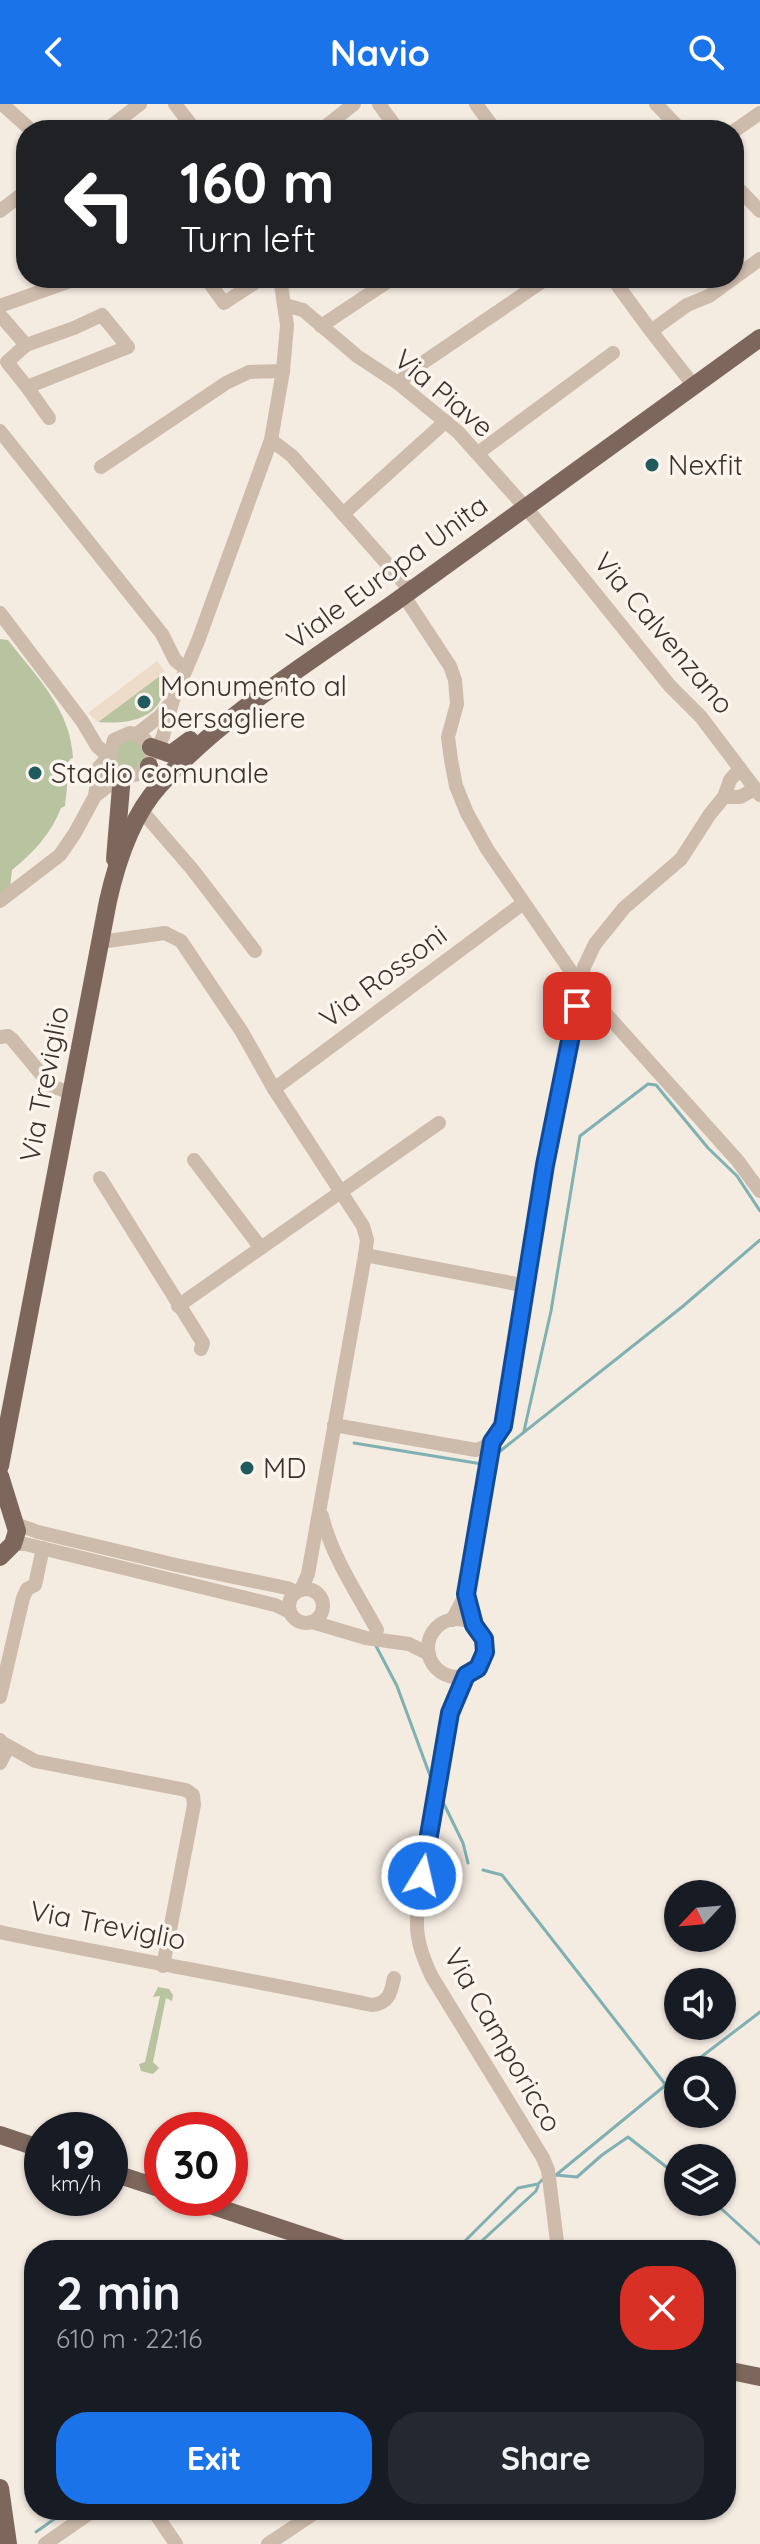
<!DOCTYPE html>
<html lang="en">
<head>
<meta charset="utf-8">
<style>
  :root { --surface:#171b24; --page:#242831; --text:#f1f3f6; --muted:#9ea1a6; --accent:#1a73e8 }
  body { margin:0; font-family:Quicksand,sans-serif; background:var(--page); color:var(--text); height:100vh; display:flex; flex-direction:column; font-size:30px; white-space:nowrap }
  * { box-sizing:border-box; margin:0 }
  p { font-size:26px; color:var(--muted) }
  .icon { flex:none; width:44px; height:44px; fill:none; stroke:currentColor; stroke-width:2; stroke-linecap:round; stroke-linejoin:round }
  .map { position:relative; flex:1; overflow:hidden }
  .side { position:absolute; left:24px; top:2136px; width:712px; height:280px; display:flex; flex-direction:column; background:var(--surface); border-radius:32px; box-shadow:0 2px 6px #0004 }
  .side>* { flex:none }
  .top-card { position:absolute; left:16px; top:16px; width:728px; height:168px; border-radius:32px; box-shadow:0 2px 6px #0004; background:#202124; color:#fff; overflow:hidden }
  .needle { width:52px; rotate:244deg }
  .fabs { position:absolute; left:664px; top:1776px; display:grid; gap:16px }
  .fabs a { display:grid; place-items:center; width:72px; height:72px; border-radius:50%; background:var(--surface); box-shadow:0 2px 6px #0004; font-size:40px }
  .speed { position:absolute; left:24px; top:2008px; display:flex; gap:16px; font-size:40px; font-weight:700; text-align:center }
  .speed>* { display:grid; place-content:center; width:104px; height:104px; border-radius:50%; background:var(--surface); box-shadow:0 2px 6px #0004; line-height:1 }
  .speed small { font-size:20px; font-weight:400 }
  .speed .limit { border:12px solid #d22; background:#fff; color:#111 }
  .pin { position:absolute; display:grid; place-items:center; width:68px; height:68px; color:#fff; margin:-34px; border-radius:16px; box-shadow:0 4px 12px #0006 }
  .me { position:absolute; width:88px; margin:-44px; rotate:9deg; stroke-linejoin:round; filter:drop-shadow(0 0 6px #0008) }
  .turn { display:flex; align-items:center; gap:28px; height:168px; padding:0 32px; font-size:36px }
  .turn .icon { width:104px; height:104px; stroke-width:2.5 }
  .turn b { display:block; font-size:56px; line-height:68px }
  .round { display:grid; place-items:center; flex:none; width:84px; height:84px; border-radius:32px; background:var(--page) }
  .summary { display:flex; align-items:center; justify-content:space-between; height:136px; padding:0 32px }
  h1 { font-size:48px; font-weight:800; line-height:60px }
  .cta { display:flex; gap:16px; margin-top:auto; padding:16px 32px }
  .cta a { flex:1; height:92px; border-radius:32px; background:var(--accent); color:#fff; font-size:32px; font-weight:800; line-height:92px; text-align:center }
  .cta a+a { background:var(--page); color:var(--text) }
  header { display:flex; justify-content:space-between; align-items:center; height:104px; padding:0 32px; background:var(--accent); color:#fff; font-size:36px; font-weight:800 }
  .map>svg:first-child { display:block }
</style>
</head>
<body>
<header><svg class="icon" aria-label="back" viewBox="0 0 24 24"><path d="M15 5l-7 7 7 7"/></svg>Navio<svg class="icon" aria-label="search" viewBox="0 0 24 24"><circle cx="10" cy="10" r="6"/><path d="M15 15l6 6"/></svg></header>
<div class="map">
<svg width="760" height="2440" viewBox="0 0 760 2440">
  <rect width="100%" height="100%" fill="#f4ebe1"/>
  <g fill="#b8c4a0">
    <path d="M0,535L8,536C36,572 71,606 73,654L70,655L65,702L61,704C51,730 33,749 12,766L10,783L0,790Z"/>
    <path d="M165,568C168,612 136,621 98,618Z"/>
    <path d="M136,633L148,652L137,666L119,663L114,645L116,641Z"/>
    <path d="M158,1883L169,1885L173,1891L172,1897L166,1894L153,1958L159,1964L153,1970L141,1967L139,1960L145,1958L160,1892L153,1893Z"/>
  </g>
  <path fill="#ecdcc8" d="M157,557L165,568L98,618L88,609Z"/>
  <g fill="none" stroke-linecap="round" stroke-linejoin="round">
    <g stroke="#7fb0b2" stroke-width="3">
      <path d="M524,1327L551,1207L580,1032L648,980L656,981L708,1044L737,1072L760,1107"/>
      <path d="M354,1339L482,1360"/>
      <path d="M499,1348L682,1203L760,1136"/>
      <path d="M375,1540L397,1582L432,1677"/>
      <path d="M442,1696L463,1739L468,1759"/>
      <path d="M483,1766L502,1771L665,1980"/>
      <path d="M684,1966L760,1908"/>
      <path d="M556,2071L678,1971"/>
      <path d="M556,2071L577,2073L602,2051L628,2033L678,2072"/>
      <path d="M714,2098L760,2140"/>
      <path d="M456,2146L518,2084L538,2080L544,2074"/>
      <path d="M472,2146L536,2087L538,2082"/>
      <path d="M36,2428L67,2406"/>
    </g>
    <g stroke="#cdbbac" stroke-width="14">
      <path d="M2,0L31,26"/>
      <path d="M175,0L195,26"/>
      <path d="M379,0L398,26"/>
      <path d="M476,0L495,26"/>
      <path d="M656,0L681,26"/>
      <path d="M106,26L140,0"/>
      <path d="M321,26L354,0"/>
      <path d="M734,27L760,9"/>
      <path d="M734,80L760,107"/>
      <path d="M0,107L26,87"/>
      <path d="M209,178L224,199L262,174"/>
      <path d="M618,182L651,227"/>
      <path d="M285,201L303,206L357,252L398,279L458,328L532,411L670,582L701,613L760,691"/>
      <path d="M0,202L79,174"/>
      <path d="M0,211L26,241"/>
      <path d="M102,211L128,243L27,283L7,258L26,241L74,224Z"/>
      <path d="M321,222L393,174"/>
      <path d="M398,279L421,260L543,177"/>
      <path d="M694,282L651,227L687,201L709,192L760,155"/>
      <path d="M27,283L49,314"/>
      <path d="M0,327L162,530L175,556L186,565"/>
      <path d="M271,336L292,352L411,487"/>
      <path d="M478,349L613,249"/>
      <path d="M101,363L226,279L249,268L283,267"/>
      <path d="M343,410L446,317"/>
      <path d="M404,492L450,562L455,576L457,600L448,633L451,656L456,682L467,709L487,745L581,882L737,1056L760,1087"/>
      <path d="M0,509L82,617L97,642L109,653"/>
      <path d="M137,630L160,612L170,600"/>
      <path d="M152,649C149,637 143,631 130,629L114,636L109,653C115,672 131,677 146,665L152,649L159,642L163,632L173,596L198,537L271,336L283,267L287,221L280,174"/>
      <path d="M95,692L99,663L109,653"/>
      <path d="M724,693H740L755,685"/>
      <path d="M141,706L192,765L255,847"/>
      <path d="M0,797L60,751L75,729L95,692L122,671"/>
      <path d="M100,838L165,829L181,837L242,928L274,985L363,1122L367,1136L365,1151L308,1470L301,1486"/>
      <path d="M0,933L8,932L12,935L51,982L71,989"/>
      <path d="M274,985L522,800"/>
      <path d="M194,1056L261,1144"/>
      <path d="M100,1074L203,1239L201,1245"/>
      <path d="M365,1151L527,1182"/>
      <path d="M178,1202L439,1019"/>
      <path d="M334,1321L476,1346C490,1342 496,1334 503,1322L545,1061L584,863L595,840L624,804L681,755L710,710L724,693L730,676L740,665"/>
      <path d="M322,1412C332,1453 357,1489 377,1526"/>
      <path d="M16,1420L38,1428L176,1461L287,1484L296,1488"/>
      <path d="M13,1440H25L275,1501L290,1508"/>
      <circle cx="306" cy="1502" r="17"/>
      <circle cx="457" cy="1544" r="29"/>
      <path d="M452,1516L466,1490L492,1338"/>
      <path d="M312,1518L366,1534L409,1540L429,1550"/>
      <path d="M466,1571C460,1584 453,1598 449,1611C442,1639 441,1669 436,1697C428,1737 416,1779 417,1820C417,1839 424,1856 432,1873L543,2054L548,2066L558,2146"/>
      <path d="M0,1593L23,1494L27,1485L35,1481L43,1444"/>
      <path d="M0,1636L6,1647L0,1659"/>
      <path d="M3,1639L35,1657L186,1686L193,1691L194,1701L163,1862"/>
      <path d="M0,1828C124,1854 248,1875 372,1901C389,1899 391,1889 394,1874"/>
      <path d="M153,2406L176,2440"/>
      <path d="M45,2440L94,2406"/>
      <path d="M268,2440L319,2406"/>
    </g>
    <g stroke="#7d675c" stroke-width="18">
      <path d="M151,643L171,650L190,636"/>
      <path d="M149,662L157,684"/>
      <path d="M115,755L122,671"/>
      <path d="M0,1362L108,797C117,757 131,713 159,682C223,609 323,550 402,493C522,407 641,320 760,234"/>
      <path d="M0,1372L17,1427L13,1440L0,1453"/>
      <path d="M0,2031L42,2045"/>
      <path d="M110,2068L162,2085"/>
      <path d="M189,2094L346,2146"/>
      <path d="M726,2266L760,2273"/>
      <path d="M0,2384L8,2440"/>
    </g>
  </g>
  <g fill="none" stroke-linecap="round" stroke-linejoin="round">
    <defs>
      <path id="route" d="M422,1772L450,1609L466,1571L478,1564L485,1548L484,1535L474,1521L466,1490L492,1338L503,1322L545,1061L577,902"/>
    </defs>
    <use href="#route" stroke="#114b97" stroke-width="20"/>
    <use href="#route" stroke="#1a73e8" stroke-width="14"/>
  </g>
  <g fill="#1f5a5e" stroke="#fbf5ee" stroke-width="3">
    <circle cx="652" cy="361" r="8"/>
    <circle cx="144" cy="598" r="8"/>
    <circle cx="35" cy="669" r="8"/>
    <circle cx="247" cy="1364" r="8"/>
  </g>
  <g text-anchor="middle" stroke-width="7" stroke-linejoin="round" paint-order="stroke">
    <g font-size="28" fill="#3b302b" stroke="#fbf5ee">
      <text transform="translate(444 289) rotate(40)" y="10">Via Piave</text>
      <text transform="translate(387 468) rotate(-36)" y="10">Viale Europa Unita</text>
      <text transform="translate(664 529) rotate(50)" y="10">Via Calvenzano</text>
      <text transform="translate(383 872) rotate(-37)" y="10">Via Rossoni</text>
      <text transform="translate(44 980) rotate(-79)" y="10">Via Treviglio</text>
      <text transform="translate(108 1821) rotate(11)" y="10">Via Treviglio</text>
      <text transform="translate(503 1936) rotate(60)" y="10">Via Camporicco</text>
    </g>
    <g font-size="28" fill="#3b302b" stroke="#fbf5ee" text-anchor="start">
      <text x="668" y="371">Nexfit</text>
      <text x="160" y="592">Monumento al<tspan x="160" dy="32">bersagliere</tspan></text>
      <text x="51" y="679">Stadio comunale</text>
      <text x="263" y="1374">MD</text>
    </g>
  </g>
</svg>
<div class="fabs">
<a><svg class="needle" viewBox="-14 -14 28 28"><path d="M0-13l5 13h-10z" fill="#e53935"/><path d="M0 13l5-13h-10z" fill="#9ea1a6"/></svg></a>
<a><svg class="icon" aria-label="sound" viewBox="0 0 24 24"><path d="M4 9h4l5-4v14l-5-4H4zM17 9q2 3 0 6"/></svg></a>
<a><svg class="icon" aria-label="search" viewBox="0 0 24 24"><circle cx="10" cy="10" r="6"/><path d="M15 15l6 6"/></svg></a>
<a><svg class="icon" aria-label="layers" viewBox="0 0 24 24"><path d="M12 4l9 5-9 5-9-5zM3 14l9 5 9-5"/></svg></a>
</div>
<div class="speed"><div>19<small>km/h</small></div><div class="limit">30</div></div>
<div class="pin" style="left:577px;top:902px;background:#d93025"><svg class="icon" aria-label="arrive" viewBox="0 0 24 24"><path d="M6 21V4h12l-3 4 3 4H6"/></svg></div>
<svg class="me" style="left:422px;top:1772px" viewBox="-20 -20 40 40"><circle r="17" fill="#1a73e8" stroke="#fff" stroke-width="3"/><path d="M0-11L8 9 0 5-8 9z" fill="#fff"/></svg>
<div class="top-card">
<div class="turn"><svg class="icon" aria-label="left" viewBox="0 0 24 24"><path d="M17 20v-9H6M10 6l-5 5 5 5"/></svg><div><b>160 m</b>Turn left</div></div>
</div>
<section class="side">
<div class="summary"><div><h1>2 min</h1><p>610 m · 22:16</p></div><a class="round" style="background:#d93025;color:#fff"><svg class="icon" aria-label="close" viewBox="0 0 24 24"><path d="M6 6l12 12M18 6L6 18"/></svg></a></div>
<div class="cta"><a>Exit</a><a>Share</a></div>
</section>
</div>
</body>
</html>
